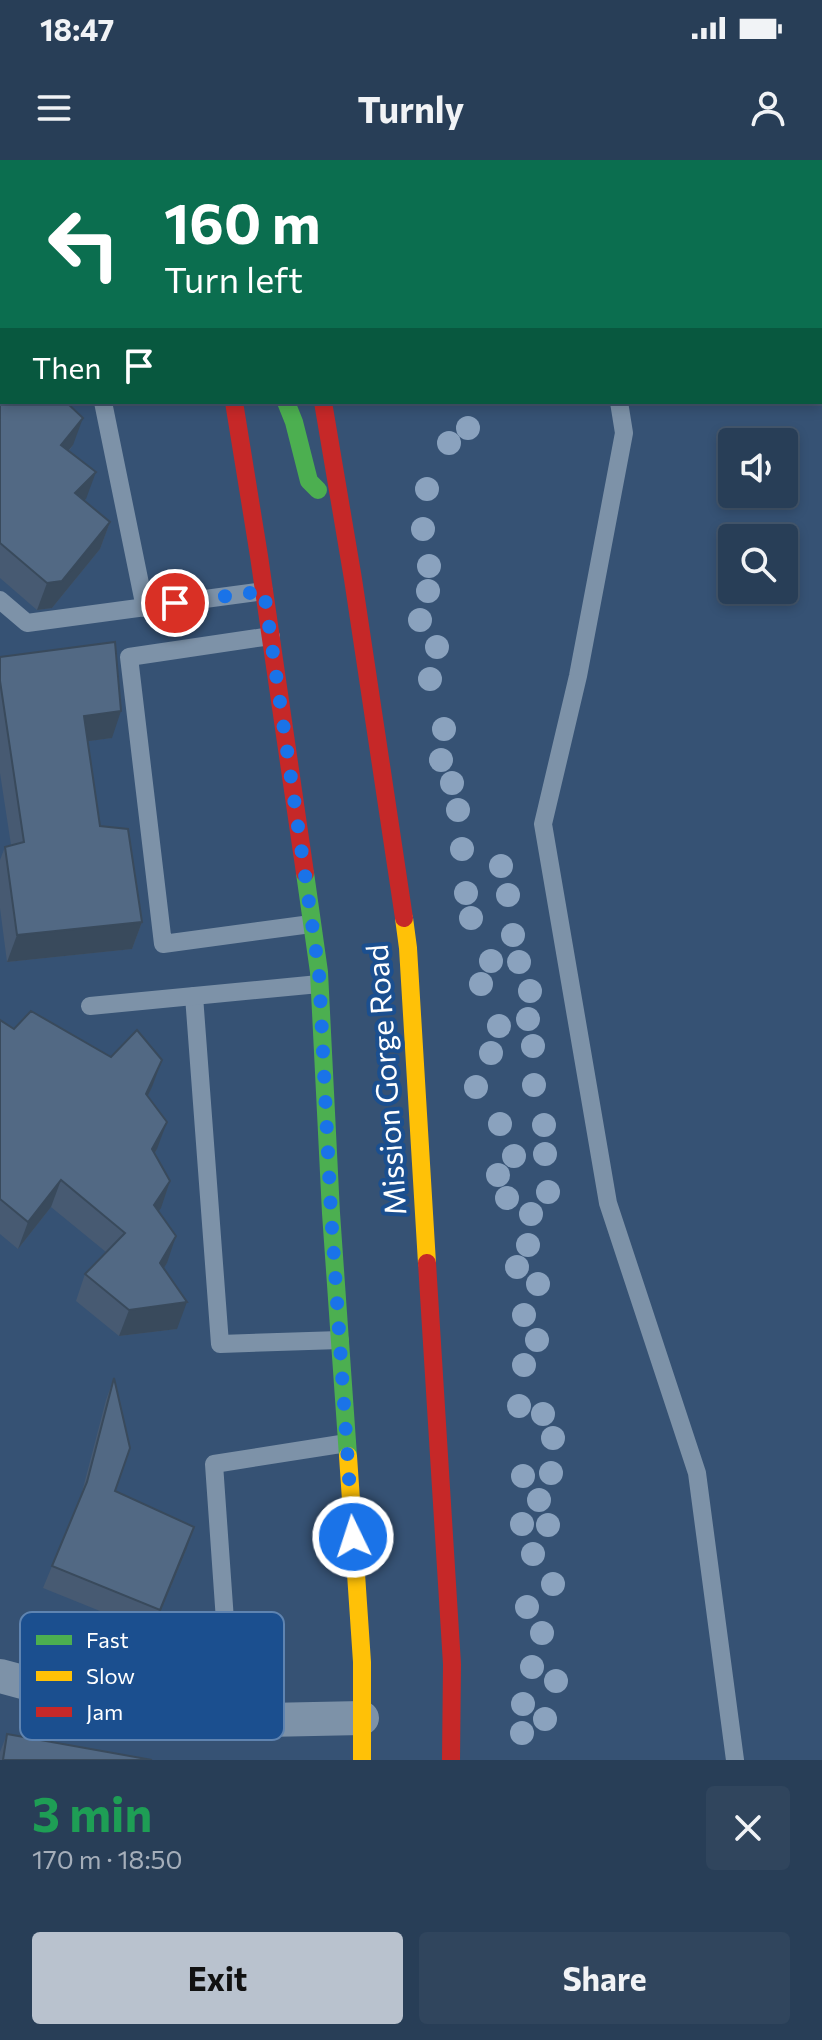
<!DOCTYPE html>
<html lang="en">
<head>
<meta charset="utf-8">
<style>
  :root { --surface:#283e57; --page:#30455d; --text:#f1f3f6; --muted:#a5aeba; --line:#44576d; --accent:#b9c2ce }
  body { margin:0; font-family:Commissioner,sans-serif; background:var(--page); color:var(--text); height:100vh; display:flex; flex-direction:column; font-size:30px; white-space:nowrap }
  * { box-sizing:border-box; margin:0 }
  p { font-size:26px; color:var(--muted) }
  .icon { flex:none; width:44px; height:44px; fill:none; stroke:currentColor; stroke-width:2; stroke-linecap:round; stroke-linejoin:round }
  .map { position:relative; height:1600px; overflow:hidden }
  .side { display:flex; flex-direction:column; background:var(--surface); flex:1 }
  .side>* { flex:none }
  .hud { position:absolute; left:0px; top:0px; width:822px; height:244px; box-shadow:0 4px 12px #0003,0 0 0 2px var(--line); background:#0b6e4f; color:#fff; overflow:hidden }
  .fabs { position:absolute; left:718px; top:268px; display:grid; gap:16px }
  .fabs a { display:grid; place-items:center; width:80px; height:80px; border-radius:8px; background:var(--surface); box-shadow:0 4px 12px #0003,0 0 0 2px var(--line); font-size:40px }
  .pin { position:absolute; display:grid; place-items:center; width:68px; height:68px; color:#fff; margin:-34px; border:4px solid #fff; border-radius:50%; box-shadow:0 2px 8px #0007 }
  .me { position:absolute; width:88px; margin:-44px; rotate:356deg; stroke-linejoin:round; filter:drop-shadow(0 0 6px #0008) }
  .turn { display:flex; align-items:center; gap:28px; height:168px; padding:0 32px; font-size:36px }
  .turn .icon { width:104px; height:104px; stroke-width:2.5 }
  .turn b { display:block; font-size:56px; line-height:68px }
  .then { display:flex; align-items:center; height:76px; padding:0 32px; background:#0003; gap:16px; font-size:30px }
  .round { display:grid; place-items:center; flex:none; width:84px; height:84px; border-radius:8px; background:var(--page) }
  .head { display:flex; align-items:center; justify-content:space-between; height:136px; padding:0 32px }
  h1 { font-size:48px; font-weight:700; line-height:60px; color:#1e9e55 }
  .primary-button { display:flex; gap:16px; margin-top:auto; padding:16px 32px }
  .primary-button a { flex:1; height:92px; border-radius:8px; background:var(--accent); color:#111; font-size:32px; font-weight:700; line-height:92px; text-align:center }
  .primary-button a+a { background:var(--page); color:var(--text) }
  .status { display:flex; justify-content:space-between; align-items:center; height:56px; padding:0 40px; background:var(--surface); direction:ltr }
  .status svg { height:22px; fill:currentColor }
  header { display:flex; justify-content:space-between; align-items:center; height:104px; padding:0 32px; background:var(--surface); font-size:36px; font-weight:700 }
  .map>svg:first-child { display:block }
</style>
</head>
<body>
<div class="status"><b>18:47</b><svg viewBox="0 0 49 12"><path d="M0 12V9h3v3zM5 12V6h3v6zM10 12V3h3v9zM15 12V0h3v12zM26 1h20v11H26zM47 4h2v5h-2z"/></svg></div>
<header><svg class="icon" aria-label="menu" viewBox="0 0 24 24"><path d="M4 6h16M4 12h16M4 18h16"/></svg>Turnly<svg class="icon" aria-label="person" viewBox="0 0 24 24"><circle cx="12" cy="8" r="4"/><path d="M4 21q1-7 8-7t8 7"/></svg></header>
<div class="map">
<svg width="822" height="1600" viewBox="0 0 822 1600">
  <rect width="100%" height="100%" fill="#365274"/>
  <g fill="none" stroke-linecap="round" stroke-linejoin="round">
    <g stroke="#7d92a8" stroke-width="18">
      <path d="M72,0L73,2"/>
      <path d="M733,2L735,0"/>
      <path d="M0,66H2"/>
      <path d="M0,135L2,136"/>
      <path d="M103,242L145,448"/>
      <path d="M619,242L624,273L578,516L543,664L608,1043L697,1313L735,1600"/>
      <path d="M0,440L27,463L264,431"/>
      <path d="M271,476L129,497L163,784L311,764"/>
      <path d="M194,836L220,1184L340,1180"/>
      <path d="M90,846L319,824"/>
      <path d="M232,1560L214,1304L347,1283"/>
    </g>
    <path stroke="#7d92a8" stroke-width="34" d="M0,1516L171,1562L362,1558"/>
    <g stroke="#4caf50" stroke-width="18">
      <path d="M189,0L190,2"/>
      <path d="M283,0V2"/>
      <path d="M286,242L294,262L309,321L318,330"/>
      <path d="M305,713L319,812L331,1053L348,1296"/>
    </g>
    <g stroke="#ffc107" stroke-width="18">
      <path d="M404,758L408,788L427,1103"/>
      <path d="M348,1296L362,1502V1600"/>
    </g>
    <g stroke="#c62828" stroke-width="18">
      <path d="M234,242L259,396L305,713"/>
      <path d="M323,242L353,419L404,758"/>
      <path d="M427,1103L452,1504L451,1600"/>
    </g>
  </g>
  <g fill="#8aa2be">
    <circle cx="468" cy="268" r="12"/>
    <circle cx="449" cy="283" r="12"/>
    <circle cx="427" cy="329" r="12"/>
    <circle cx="423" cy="369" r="12"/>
    <circle cx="429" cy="406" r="12"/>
    <circle cx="428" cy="431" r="12"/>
    <circle cx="420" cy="460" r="12"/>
    <circle cx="437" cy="487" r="12"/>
    <circle cx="430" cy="519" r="12"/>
    <circle cx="444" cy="569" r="12"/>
    <circle cx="441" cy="600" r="12"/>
    <circle cx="452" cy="623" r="12"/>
    <circle cx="458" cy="650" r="12"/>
    <circle cx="462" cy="689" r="12"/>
    <circle cx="501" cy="706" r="12"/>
    <circle cx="466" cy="733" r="12"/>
    <circle cx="508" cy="735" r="12"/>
    <circle cx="471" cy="758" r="12"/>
    <circle cx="513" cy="775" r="12"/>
    <circle cx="491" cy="801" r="12"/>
    <circle cx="519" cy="802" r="12"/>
    <circle cx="481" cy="824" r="12"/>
    <circle cx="530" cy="831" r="12"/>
    <circle cx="528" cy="859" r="12"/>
    <circle cx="499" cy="866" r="12"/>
    <circle cx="533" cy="886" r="12"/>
    <circle cx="491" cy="893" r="12"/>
    <circle cx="534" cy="925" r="12"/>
    <circle cx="476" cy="927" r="12"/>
    <circle cx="500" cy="964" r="12"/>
    <circle cx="544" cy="965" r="12"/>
    <circle cx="545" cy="994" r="12"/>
    <circle cx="514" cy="996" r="12"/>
    <circle cx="498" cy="1015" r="12"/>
    <circle cx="548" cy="1032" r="12"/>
    <circle cx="507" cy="1038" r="12"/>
    <circle cx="531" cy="1054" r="12"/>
    <circle cx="528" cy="1085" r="12"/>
    <circle cx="517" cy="1107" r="12"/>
    <circle cx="538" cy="1124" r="12"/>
    <circle cx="524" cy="1155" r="12"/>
    <circle cx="537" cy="1180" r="12"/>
    <circle cx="524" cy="1205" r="12"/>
    <circle cx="519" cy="1246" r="12"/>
    <circle cx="543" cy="1254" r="12"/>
    <circle cx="553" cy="1278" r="12"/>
    <circle cx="551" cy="1313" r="12"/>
    <circle cx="523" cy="1316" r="12"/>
    <circle cx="539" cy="1340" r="12"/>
    <circle cx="522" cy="1364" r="12"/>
    <circle cx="548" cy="1365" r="12"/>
    <circle cx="533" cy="1394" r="12"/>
    <circle cx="553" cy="1424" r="12"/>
    <circle cx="527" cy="1447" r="12"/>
    <circle cx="542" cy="1473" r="12"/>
    <circle cx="532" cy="1507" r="12"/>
    <circle cx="556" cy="1521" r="12"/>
    <circle cx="523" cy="1544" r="12"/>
    <circle cx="545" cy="1559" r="12"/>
    <circle cx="522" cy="1573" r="12"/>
  </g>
  <g fill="#475a72">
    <path d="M0,0L2,2V52H0Z"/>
    <path d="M0,148L73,285L69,291L86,339L84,341L110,362L100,389L52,448L37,450L0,418Z"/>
    <path d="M0,497L112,578L88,581L100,666L142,762L132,789L7,802L0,748V700L5,687L11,685L0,613Z"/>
    <path d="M0,860L14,869L111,897L162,900L148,936L157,989L155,993L170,1021L159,1051L167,1103L163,1109L177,1169L119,1176L76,1141L85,1114L106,1092L51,1047L18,1089L0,1074Z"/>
    <path d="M114,1218L115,1331L186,1390L152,1472L43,1428L81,1336L106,1240Z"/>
    <path d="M7,1574L152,1600H0V1592Z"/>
  </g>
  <g fill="#394a5c">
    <path d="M83,258L73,285L51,312L61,285Z"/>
    <path d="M96,312L86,339L65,360L75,333Z"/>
    <path d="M110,362L100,389L52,448L37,450L47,423Z"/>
    <path d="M121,551L112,578L74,583L84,556Z"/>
    <path d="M142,762L132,789L7,802L17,775Z"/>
    <path d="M162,900L152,927L136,961L146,934Z"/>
    <path d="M167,962L157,989L142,1016L152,989Z"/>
    <path d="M61,1020L51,1047L18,1089L28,1062Z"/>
    <path d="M170,1021L161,1048L144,1072L154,1045Z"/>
    <path d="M176,1076L167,1103L150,1130L160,1103Z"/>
    <path d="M187,1142L177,1169L119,1176L129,1150Z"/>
    <path d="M194,1367L186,1390L152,1472L160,1450Z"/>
  </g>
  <g fill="#526984" stroke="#394a5c" stroke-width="2">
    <path d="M0,0H25V2H2V24L0,23Z"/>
    <path d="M0,148L2,150V242H66L83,258L61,285L96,312L75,333L110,362L62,421L47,423L0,383Z"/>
    <path d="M115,482L121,551L84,556L100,666L128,669L142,762L17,775L5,687L24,682L0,521V497Z"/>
    <path d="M31,851L111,897L137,870L162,900L146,934L167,962L152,989L170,1021L154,1045L176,1076L160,1103L187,1142L129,1150L85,1114L125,1073L61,1020L28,1062L0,1039V860L14,869Z"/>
    <path d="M114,1218L130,1288L115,1331L194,1367L160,1450L52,1406L87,1322Z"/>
    <path d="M7,1574L152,1600H3Z"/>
  </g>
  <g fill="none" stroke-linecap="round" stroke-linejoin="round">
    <path stroke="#1a73e8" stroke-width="14" stroke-dasharray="0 25.2" d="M175,443L264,431L319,812L331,1053L353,1377"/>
  </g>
  <g text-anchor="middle" stroke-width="8" stroke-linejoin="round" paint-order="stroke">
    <g font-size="30" fill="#fff" stroke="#1b4f8f">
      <text transform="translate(387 920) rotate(-94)" y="10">Mission Gorge Road</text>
    </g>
  </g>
  <rect x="20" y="1452" width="264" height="128" rx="12" fill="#1b4f8f" stroke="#5f84b1" stroke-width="2"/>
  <rect x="36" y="1475" width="36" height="10" fill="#4caf50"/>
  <rect x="36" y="1511" width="36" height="10" fill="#ffc107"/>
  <rect x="36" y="1547" width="36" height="10" fill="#c62828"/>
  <g font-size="22" fill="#fff">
    <text x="86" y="1488">Fast</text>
    <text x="86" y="1524">Slow</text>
    <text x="86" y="1560">Jam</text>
  </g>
</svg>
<div class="fabs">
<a><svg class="icon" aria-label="sound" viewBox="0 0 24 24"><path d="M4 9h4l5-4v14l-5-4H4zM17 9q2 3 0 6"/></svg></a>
<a><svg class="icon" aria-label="search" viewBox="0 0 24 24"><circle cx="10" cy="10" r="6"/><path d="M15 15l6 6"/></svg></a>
</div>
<div class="pin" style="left:175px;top:443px;background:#d93025"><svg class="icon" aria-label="arrive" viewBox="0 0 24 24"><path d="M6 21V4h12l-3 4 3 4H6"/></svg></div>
<svg class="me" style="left:353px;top:1377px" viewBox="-20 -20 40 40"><circle r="17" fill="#1a73e8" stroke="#fff" stroke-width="3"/><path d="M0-11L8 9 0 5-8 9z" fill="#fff"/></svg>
<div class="hud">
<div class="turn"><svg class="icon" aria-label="left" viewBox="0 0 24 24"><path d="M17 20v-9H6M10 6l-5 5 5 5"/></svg><div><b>160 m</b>Turn left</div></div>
<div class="then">Then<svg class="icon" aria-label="arrive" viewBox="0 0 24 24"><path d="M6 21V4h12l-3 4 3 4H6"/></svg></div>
</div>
</div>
<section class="side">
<div class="head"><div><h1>3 min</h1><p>170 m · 18:50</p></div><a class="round"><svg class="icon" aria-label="close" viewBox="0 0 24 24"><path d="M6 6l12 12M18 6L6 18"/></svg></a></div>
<div class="primary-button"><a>Exit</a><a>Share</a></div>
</section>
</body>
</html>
